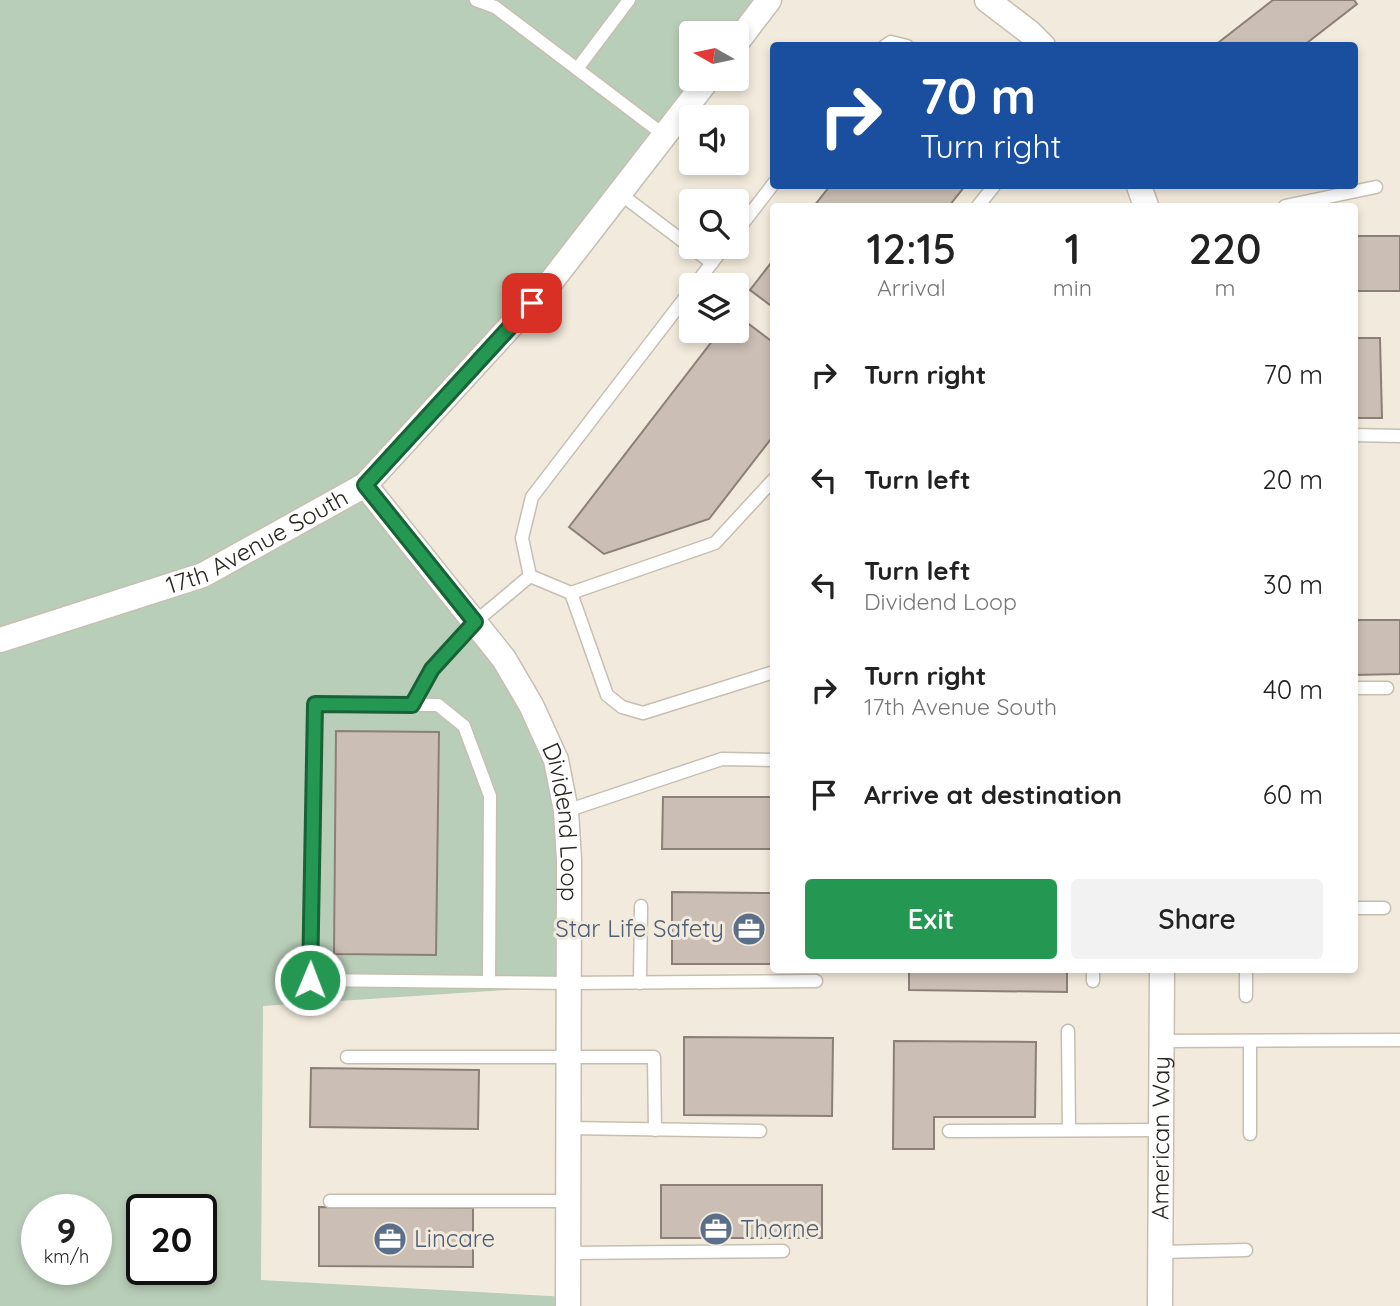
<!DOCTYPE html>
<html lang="en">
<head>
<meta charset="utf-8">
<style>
  :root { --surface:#fff; --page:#f2f2f2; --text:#222; --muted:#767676; --accent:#249853 }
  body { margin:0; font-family:Quicksand,sans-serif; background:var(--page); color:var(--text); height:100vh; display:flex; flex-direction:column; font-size:26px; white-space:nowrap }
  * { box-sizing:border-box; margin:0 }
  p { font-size:23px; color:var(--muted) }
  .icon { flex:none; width:38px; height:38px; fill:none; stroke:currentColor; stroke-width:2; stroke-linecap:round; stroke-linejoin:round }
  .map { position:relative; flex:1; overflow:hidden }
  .details { position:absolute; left:770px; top:203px; width:588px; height:770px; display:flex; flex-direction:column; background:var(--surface); border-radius:7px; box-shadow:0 4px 10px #0003 }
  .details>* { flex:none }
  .banner { position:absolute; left:770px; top:42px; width:588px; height:147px; border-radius:7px; box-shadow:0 4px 10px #0003; background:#1a4fa0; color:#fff; overflow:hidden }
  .needle { width:46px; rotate:279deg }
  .controls { position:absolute; left:679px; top:21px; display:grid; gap:14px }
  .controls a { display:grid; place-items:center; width:70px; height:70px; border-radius:7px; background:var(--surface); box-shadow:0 4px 10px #0003; font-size:35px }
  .speed { position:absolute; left:21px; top:1194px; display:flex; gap:14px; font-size:35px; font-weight:700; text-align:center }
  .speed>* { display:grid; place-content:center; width:91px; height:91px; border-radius:50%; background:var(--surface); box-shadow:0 4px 10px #0003; line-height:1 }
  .speed small { font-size:18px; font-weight:400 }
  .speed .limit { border:4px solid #111; border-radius:10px; background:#fff; color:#111 }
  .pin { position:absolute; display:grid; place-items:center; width:60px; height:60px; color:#fff; margin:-30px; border-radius:14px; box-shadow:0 4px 10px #0006 }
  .me { position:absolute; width:77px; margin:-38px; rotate:1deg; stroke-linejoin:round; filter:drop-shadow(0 0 5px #0008) }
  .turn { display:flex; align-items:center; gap:24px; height:147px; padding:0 35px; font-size:32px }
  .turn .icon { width:91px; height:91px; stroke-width:2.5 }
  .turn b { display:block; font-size:49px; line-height:60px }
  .eta { display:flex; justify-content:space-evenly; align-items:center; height:119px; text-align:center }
  .eta b { font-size:42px; font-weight:600; line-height:49px }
  .button { display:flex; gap:14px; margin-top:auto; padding:14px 35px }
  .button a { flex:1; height:80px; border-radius:7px; background:var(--accent); color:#fff; font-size:28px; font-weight:600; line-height:80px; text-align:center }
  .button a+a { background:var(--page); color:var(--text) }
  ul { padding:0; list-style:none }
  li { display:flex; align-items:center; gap:21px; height:105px; padding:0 35px }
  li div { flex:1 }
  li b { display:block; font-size:26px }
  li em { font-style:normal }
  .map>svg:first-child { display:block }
</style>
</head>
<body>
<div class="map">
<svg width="1400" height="1306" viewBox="0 0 1400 1306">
  <rect width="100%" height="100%" fill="#f2ebdd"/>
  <path fill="#b9ceb8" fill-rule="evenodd" d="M0,0H769L737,33H691V79H708L365,484L504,659L556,760L566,986L263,1006L261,1280L568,1297V1306H0ZM37,1209H96V1269H37ZM142,1209H201V1269H142Z"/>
  <g fill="#cbbeb4" stroke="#8c7f77" stroke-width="2">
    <path d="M1273,0H1354L1357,4L1303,46H1214Z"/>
    <path d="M830,186H965L949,206H814Z"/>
    <rect x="1354" y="236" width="46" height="55"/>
    <path d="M774,259V308L750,290Z"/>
    <path d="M737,315L774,343V435L709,519L604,554L569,527L720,331H737Z"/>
    <path d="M1354,338H1380L1382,418H1354Z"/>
    <path d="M1354,620H1400V674L1354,675Z"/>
    <path d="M336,731L439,732L436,955L334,954Z"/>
    <path d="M663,797H774V849H662Z"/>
    <path d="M672,892L774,893V964H672Z"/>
    <path d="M909,970H1067V992L909,990Z"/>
    <path d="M684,1037L833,1038L832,1116L684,1115Z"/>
    <path d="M894,1041L1036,1042L1035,1117H934V1149H893Z"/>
    <path d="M311,1068L479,1070L478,1129L310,1127Z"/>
    <rect x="661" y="1185" width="161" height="53"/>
    <path d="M319,1207L473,1208V1267L319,1266Z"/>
  </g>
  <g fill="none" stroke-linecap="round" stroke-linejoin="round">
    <defs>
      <g id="service">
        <path d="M476,0L495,7L577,69"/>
        <path d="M629,0L577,69L664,135"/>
        <path d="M885,46L891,42L907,46"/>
        <path d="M619,193L712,263"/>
        <path d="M978,206L994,186"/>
        <path d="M1285,206L1376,187"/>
        <path d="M737,231L774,183"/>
        <path d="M695,285L724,247"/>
        <path d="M1354,435L1400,436"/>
        <path d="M530,576L522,538L532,497L691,290"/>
        <path d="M530,576L571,593L715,543L774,479"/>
        <path d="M571,593L607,695L622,707L643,713L774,672"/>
        <path d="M1354,688H1387"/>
        <path d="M412,705L432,669L475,622L530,576"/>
        <path d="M566,811L722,759L774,760"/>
        <path d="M1354,908H1384"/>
        <path d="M489,981L490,796L464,726L438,705L315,704L310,980L569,983L816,981"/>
        <path d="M1093,981V970"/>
        <path d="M640,983L641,906"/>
        <path d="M1246,996V970"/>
        <path d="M1068,1031L1069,1130"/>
        <path d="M1162,1041L1400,1040"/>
        <path d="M347,1057H654L655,1130"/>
        <path d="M568,1128L760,1131"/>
        <path d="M949,1131L1161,1130"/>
        <path d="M1250,1134V1041"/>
        <path d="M330,1201H568"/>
        <path d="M1160,1252L1246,1250"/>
        <path d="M567,1253L783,1251"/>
      </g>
      <g id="minor">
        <path d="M987,0L1029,32L1043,46"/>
        <path d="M737,42L769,0"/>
        <path d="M1139,186L1146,206"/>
        <path id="s1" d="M365,485L504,659L531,705L556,760L566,811L569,860L568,1306"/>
        <path id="s2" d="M0,640L203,575L365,485L550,283L708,79"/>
        <path id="s3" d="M1160,1306L1162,970"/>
      </g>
    </defs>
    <use href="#service" stroke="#c6bfb1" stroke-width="15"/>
    <use href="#minor" stroke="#c6bfb1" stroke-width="27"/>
    <use href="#service" stroke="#fff" stroke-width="12"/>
    <use href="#minor" stroke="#fff" stroke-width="24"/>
  </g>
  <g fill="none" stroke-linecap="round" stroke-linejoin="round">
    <defs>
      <path id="route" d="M310,980L315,704L412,705L432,669L475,622L365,485L532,303"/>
    </defs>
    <use href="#route" stroke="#176336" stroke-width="18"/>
    <use href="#route" stroke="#249853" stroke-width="12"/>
  </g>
  <defs>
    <symbol id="office-disc" viewBox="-11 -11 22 22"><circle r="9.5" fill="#5c6f8a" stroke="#f2ebdd"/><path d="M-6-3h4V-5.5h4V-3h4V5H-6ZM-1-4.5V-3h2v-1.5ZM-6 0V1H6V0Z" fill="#fff"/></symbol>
  </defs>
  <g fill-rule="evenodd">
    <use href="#office-disc" x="730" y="910" width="38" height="38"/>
    <use href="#office-disc" x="697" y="1210" width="38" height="38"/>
    <use href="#office-disc" x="371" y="1220" width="38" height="38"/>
  </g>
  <g text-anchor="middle" stroke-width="6" stroke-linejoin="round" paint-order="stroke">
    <g font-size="24" fill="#2a2722" stroke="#f2ebdd">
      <text dy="8" stroke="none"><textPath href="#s2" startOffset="276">17th Avenue South</textPath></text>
      <text dy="8" stroke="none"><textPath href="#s1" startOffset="399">Dividend Loop</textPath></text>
      <text dy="8" stroke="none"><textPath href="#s3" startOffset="168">American Way</textPath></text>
    </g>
    <g font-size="24" fill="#4e5e75" stroke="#f2ebdd" text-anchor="start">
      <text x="724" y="937" text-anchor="end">Star Life Safety</text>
      <text x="740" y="1237">Thorne</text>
      <text x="414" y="1247">Lincare</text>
    </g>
  </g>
</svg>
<div class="controls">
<a><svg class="needle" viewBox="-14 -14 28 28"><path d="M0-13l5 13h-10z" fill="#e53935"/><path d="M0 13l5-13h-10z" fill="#767676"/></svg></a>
<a><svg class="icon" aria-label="sound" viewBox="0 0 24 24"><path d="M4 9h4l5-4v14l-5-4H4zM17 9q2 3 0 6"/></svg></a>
<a><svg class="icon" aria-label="search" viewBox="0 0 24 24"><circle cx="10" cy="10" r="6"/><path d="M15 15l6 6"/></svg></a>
<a><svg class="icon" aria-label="layers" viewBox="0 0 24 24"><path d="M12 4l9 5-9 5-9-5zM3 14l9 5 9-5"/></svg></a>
</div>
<div class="speed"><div>9<small>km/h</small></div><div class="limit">20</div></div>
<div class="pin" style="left:532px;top:303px;background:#d93025"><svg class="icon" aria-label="arrive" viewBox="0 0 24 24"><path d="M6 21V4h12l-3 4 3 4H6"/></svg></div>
<svg class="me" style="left:310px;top:980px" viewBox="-20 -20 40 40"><circle r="17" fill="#249853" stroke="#fff" stroke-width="3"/><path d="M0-11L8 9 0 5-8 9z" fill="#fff"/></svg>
<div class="banner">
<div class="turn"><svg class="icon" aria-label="right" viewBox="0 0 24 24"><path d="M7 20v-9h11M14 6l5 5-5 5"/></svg><div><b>70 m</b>Turn right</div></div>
</div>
<section class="details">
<div class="eta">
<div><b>12:15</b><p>Arrival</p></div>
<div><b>1</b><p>min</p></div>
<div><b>220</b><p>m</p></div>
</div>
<ul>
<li><svg class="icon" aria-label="right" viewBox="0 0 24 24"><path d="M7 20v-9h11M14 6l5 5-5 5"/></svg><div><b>Turn right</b></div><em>70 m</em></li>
<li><svg class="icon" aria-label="left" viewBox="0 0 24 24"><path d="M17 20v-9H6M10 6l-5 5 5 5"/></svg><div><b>Turn left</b></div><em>20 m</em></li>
<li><svg class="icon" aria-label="left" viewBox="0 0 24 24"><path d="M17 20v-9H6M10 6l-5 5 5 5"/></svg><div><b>Turn left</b><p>Dividend Loop</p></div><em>30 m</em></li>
<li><svg class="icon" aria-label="right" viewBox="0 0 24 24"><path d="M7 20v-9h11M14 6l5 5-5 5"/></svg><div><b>Turn right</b><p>17th Avenue South</p></div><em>40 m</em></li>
<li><svg class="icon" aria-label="arrive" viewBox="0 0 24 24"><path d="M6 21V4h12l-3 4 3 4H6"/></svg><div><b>Arrive at destination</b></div><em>60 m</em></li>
</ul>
<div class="button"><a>Exit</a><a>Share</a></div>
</section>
</div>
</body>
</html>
